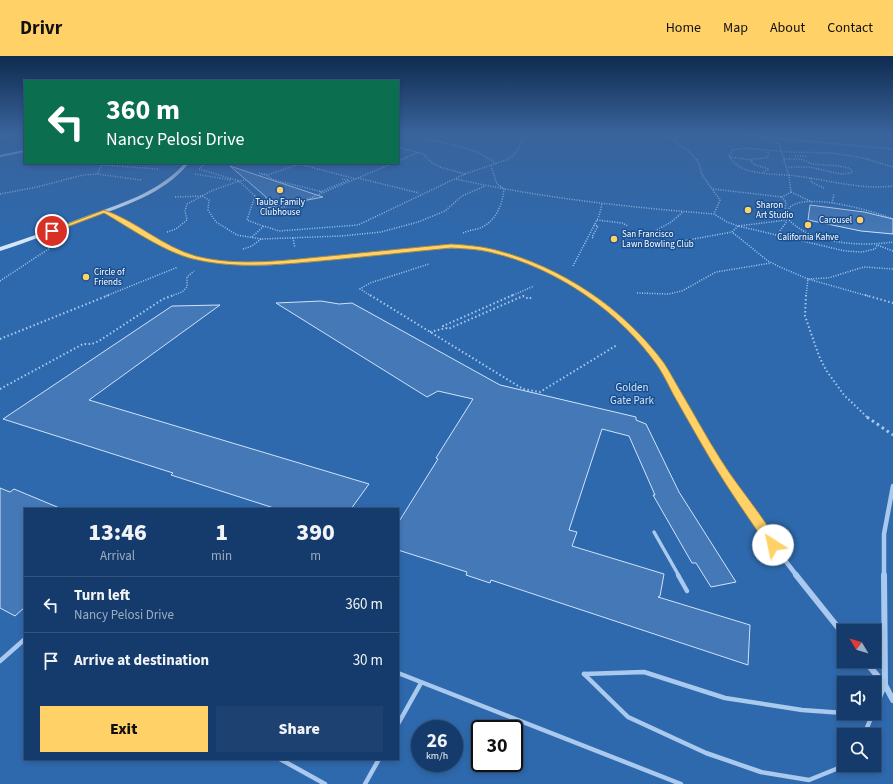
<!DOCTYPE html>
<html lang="en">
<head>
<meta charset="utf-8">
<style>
  :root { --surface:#143b6b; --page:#1d4271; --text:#f1f3f6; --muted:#9dadc1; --line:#33557e; --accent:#ffd166 }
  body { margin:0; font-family:"Source Sans 3",sans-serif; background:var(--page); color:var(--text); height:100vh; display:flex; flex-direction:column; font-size:15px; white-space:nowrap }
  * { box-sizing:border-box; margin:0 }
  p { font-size:13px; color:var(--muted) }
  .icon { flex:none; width:22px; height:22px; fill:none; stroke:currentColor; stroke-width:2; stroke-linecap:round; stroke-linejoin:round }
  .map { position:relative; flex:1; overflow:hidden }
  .drawer { position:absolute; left:24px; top:452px; width:375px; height:252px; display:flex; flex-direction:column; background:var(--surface); border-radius:0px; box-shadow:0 2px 6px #0003,0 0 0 1px var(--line) }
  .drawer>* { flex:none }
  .hud { position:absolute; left:24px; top:24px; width:375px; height:84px; border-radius:0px; box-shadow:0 2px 6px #0003,0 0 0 1px var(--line); background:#0b6e4f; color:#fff; overflow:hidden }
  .needle { width:26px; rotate:308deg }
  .fabs { position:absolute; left:837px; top:568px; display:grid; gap:8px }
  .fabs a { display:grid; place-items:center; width:44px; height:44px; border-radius:0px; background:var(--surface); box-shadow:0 2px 6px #0003,0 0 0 1px var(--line); font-size:20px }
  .speed { position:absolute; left:411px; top:664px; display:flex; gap:8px; font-size:20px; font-weight:700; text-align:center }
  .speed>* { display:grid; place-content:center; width:52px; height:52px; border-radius:50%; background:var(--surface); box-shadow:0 2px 6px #0003,0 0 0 1px var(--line); line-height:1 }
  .speed small { font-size:10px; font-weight:400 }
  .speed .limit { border:2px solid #111; border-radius:6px; background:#fff; color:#111 }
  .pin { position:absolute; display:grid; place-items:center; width:34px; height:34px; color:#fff; margin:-17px; border:2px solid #fff; border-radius:50%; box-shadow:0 1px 4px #0007 }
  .me { position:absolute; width:44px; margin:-22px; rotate:325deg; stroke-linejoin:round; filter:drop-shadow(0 0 3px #0008) }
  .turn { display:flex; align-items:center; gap:14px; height:84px; padding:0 16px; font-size:18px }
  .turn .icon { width:52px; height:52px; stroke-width:2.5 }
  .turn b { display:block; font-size:28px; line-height:34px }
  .eta { display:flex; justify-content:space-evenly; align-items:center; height:68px; text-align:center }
  .eta b { font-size:24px; font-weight:800; line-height:28px }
  .action { display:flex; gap:8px; margin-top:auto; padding:8px 16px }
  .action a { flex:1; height:46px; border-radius:0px; background:var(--accent); color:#111; font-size:16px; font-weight:800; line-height:46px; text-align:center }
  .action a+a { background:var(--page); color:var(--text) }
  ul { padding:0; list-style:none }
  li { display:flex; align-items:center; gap:12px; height:56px; padding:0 16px; border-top:1px solid var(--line) }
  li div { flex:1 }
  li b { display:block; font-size:15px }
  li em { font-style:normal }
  header { display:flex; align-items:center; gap:24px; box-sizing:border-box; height:56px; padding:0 20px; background:var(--accent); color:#111 }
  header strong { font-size:19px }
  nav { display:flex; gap:22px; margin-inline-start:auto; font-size:14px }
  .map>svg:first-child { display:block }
</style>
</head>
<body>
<header>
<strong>Drivr</strong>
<nav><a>Home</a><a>Map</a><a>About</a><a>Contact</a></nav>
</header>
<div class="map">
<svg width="893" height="728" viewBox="0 0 893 728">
  <rect width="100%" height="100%" fill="#1b4f8f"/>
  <path fill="#2e69ad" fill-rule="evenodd" d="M0,76H25V107H398V76H893V728H0ZM25,453H398V703H25ZM844,575H874V605H844ZM844,627H874V657H844ZM420,673H454V707H420ZM480,673H514V707H480ZM844,679H874V709H844Z"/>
  <g fill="#4478b7" stroke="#cfe3fa">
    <path d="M230,110L323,141L266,152V141Z"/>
    <path d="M810,149L864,156L893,163V178L861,175L808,164Z"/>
    <path d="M321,245L339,248L352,247L500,329L636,361V364L646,368L679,436L736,526L711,531L696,507H692L653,439H655L629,380L602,373L569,474L577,476L572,490L664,518L660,540L658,541L750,569L748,609L491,524L490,527L466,519L467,516L398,494V467L438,403L436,402L473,343L438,335L427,341L276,247Z"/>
    <path d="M220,249L89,344L369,428L351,453H277L171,419L173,417L3,363L172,250Z"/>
    <path d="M0,432L10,436L14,433L62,453H25V551L15,560L0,552Z"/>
  </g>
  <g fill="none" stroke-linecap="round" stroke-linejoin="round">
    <g stroke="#a9c9ee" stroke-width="1.5" stroke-dasharray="1 1.5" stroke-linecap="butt">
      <path d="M421,76L420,79L423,82C449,89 475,90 496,108"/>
      <path d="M661,76L690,96L699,107L702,119L720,144L714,158"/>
      <path d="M733,76L762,81"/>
      <path d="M0,81L24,76"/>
      <path d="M761,81L893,93"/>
      <path d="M767,83L779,88L789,120L791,136L782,141L786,146L785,155"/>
      <path d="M674,85L679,76"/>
      <path d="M398,91L423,98L431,106L440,111L465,118"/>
      <path d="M795,100H806"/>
      <path d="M730,101L752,104"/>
      <path d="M784,103H801L812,108L839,110L849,112L852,115L851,117L841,118L809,111H787"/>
      <path d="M398,105L419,96"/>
      <path d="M94,107L102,109L97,118"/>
      <path d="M303,107L299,108L356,123"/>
      <path d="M102,109L158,113"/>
      <path d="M893,111L863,102L833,97L788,96L744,92L733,94L729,99C732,106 737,110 744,113C761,119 779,118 796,120C829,124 860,134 893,130"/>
      <path d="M200,112L206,107"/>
      <path d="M199,113L239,125L255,140L247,164L263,170"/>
      <path d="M763,116L769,113L755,109L751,105L753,103L767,102L769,98L767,94"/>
      <path d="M259,117L268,119L299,108"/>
      <path d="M195,118L231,124"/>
      <path d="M260,120L264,118L274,124L323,136"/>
      <path d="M358,122L419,137"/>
      <path d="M811,122V126L824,132"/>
      <path d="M456,123C541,142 627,151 714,158L727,166L738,170L732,176L768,205L780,211L808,223L868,240"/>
      <path d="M238,125L246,124"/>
      <path d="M713,133L782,141"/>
      <path d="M320,136L349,124L342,123"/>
      <path d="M791,136L812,146"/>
      <path d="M0,138L37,131L83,119L97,118L141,124"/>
      <path d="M255,140L261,149V155L294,149L393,107"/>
      <path d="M175,141L202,140L211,135L239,125"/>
      <path d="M832,147L834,138"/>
      <path d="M893,163C873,155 808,136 790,151C788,153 787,157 785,159C805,188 861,191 893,186"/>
      <path d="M597,164L622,167L628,170"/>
      <path d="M787,164L738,170L845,195L862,196L875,193L877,189L893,195"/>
      <path d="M657,174L671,166L683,156"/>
      <path d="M167,176L176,173L187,164L185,155L187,148L202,140L209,144L208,154L216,166L237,179L261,183L341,180L381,176L418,166L445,155L462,140L485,130"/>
      <path d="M463,177C469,174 476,174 482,171C496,165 503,147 504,133L497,128L491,110"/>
      <path d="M777,179L787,165"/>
      <path d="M252,181L264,170L279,175L358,169L465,118L506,104L514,99L524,83L522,76"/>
      <path d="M293,182L295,192"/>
      <path d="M593,182L592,181L598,170L594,169"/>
      <path d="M654,191L671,190L677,186L732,176"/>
      <path d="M243,193L252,190L261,183"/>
      <path d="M573,210L599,160L602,148"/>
      <path d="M0,225L50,192"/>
      <path d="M637,237L668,238L682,235L716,216L771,207"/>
      <path d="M106,240L178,211"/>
      <path d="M171,240L182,236L187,231V221L194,215"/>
      <path d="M371,240L360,233L370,227L429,208"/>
      <path d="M511,240L534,230"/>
      <path d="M806,240L808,223L828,222L864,211L893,213"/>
    </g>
    <g stroke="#a9c9ee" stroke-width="2" stroke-dasharray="1.5 2.5" stroke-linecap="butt">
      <path d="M370,239L523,333L540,336L617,289"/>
      <path d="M513,239L443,270L448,273L523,240L529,243L532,241"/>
      <path d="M806,239L805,260L819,300L826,314L844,339L868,362"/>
      <path d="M865,239L893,247"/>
      <path d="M430,276L446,272"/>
      <path d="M0,283L109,239"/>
      <path d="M0,333L83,288H92L99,285L163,243L174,239"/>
    </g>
    <path stroke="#a9c9ee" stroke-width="3" stroke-dasharray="2.5 3.5" stroke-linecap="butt" d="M867,361L893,379"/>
    <path stroke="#a9c9ee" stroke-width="3.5" d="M654,476L679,520"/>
    <g stroke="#a9c9ee" stroke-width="4.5">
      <path d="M678,519L687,535"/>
      <path d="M0,605L25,583"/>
      <path d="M398,617L681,728"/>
      <path d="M584,618L628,661L706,697L761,716L809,724L846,709"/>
      <path d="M584,618L644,616L725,642L802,654L844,657"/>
      <path d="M874,655L885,629"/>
      <path d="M855,657L873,658"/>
      <path d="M398,668L421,627"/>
      <path d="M864,679L873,657"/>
      <path d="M280,703L325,728"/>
      <path d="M365,728L379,703"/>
    </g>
    <path stroke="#a9c9ee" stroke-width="2" d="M0,100L25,95"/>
    <path stroke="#a9c9ee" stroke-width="2.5" d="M104,155C137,174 169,197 207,204C241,211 276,208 309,205C338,202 367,199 397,196C422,193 447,189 472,192C516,197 555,217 591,240"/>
    <path stroke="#a9c9ee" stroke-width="3.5" d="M590,239C636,268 667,314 692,362"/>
    <g stroke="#a9c9ee" stroke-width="4.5">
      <path d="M691,361C721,417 758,470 797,520"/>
      <path d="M884,520V478L893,430"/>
    </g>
    <g stroke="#a9c9ee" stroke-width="6">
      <path d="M796,519L844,579"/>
      <path d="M884,519L885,629"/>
      <path d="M865,605L885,629L893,644"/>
    </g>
    <path fill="#d6e6fa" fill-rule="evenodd" d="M185,107H189C163,139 123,150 86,164C58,174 29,186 0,195V191C28,182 56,172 84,161C120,148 158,137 185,107Z"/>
  </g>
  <linearGradient id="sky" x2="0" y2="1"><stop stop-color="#0f2b4f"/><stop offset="0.43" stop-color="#39639b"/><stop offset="1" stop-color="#39639b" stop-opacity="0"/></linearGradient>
  <rect width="893" height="178" fill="url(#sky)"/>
  <path fill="#ffd166" stroke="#a68842" d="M104,154C135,164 163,191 196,200C239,211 286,204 329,200C370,196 410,192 451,188C466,189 481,190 496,194C562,211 623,252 664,307C670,316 675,326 681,336C694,358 707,382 721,404C739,433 763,459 779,489L777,492L773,493L769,492C750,464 730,436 712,406C699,384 686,361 673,338C668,328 663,318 657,309C619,255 556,212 493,197C479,193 465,193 451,192C411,196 372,200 332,204C286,208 238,214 193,203C164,196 130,172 104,157L54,176L49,175Z"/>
  <g fill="#ffd166" stroke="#1b4f8f" stroke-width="1.5">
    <circle cx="280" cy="134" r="4"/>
    <circle cx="748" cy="154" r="4"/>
    <circle cx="860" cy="164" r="4"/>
    <circle cx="808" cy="169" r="4"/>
    <circle cx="614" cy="183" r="4"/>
    <circle cx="86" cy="221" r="4"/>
  </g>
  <g text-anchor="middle" stroke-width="3" stroke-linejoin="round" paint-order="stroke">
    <g font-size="9" fill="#fff" stroke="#1b4f8f" text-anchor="start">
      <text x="280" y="149" text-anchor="middle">Taube Family<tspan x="280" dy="10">Clubhouse</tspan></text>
      <text x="756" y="152">Sharon<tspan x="756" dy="10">Art Studio</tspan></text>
      <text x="852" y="167" text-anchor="end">Carousel</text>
      <text x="622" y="181">San Francisco<tspan x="622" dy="10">Lawn Bowling Club</tspan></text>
      <text x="808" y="184" text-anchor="middle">California Kahve</text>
      <text x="94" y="219">Circle of<tspan x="94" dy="10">Friends</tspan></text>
    </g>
    <g font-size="11" fill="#cfe3fa" stroke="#1b4f8f">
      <text x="632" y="335">Golden<tspan x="632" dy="13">Gate Park</tspan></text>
    </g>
  </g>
</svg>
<div class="fabs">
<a><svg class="needle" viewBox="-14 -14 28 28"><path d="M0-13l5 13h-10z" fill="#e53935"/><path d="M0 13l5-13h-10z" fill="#9dadc1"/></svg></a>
<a><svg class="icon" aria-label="sound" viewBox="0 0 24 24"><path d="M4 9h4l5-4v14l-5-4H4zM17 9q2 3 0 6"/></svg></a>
<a><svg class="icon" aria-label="search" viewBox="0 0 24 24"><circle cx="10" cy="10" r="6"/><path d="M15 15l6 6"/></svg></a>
</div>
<div class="speed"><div>26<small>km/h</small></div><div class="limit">30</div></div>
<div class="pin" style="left:52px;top:175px;background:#d93025"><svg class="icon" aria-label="arrive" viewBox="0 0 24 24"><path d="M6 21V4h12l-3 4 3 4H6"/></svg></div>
<svg class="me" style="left:773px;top:489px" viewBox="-20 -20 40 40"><circle r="19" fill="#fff"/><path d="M0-13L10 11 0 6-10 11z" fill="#ffd166"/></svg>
<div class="hud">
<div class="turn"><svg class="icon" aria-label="left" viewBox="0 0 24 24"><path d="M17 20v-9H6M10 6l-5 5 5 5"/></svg><div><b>360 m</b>Nancy Pelosi Drive</div></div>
</div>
<section class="drawer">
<div class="eta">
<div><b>13:46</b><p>Arrival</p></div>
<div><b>1</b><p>min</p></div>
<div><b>390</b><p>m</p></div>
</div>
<ul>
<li><svg class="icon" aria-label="left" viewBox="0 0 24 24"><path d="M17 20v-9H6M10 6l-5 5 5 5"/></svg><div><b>Turn left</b><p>Nancy Pelosi Drive</p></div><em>360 m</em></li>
<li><svg class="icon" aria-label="arrive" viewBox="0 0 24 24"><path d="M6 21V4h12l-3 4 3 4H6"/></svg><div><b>Arrive at destination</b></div><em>30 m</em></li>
</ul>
<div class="action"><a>Exit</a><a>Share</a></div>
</section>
</div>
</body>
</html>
